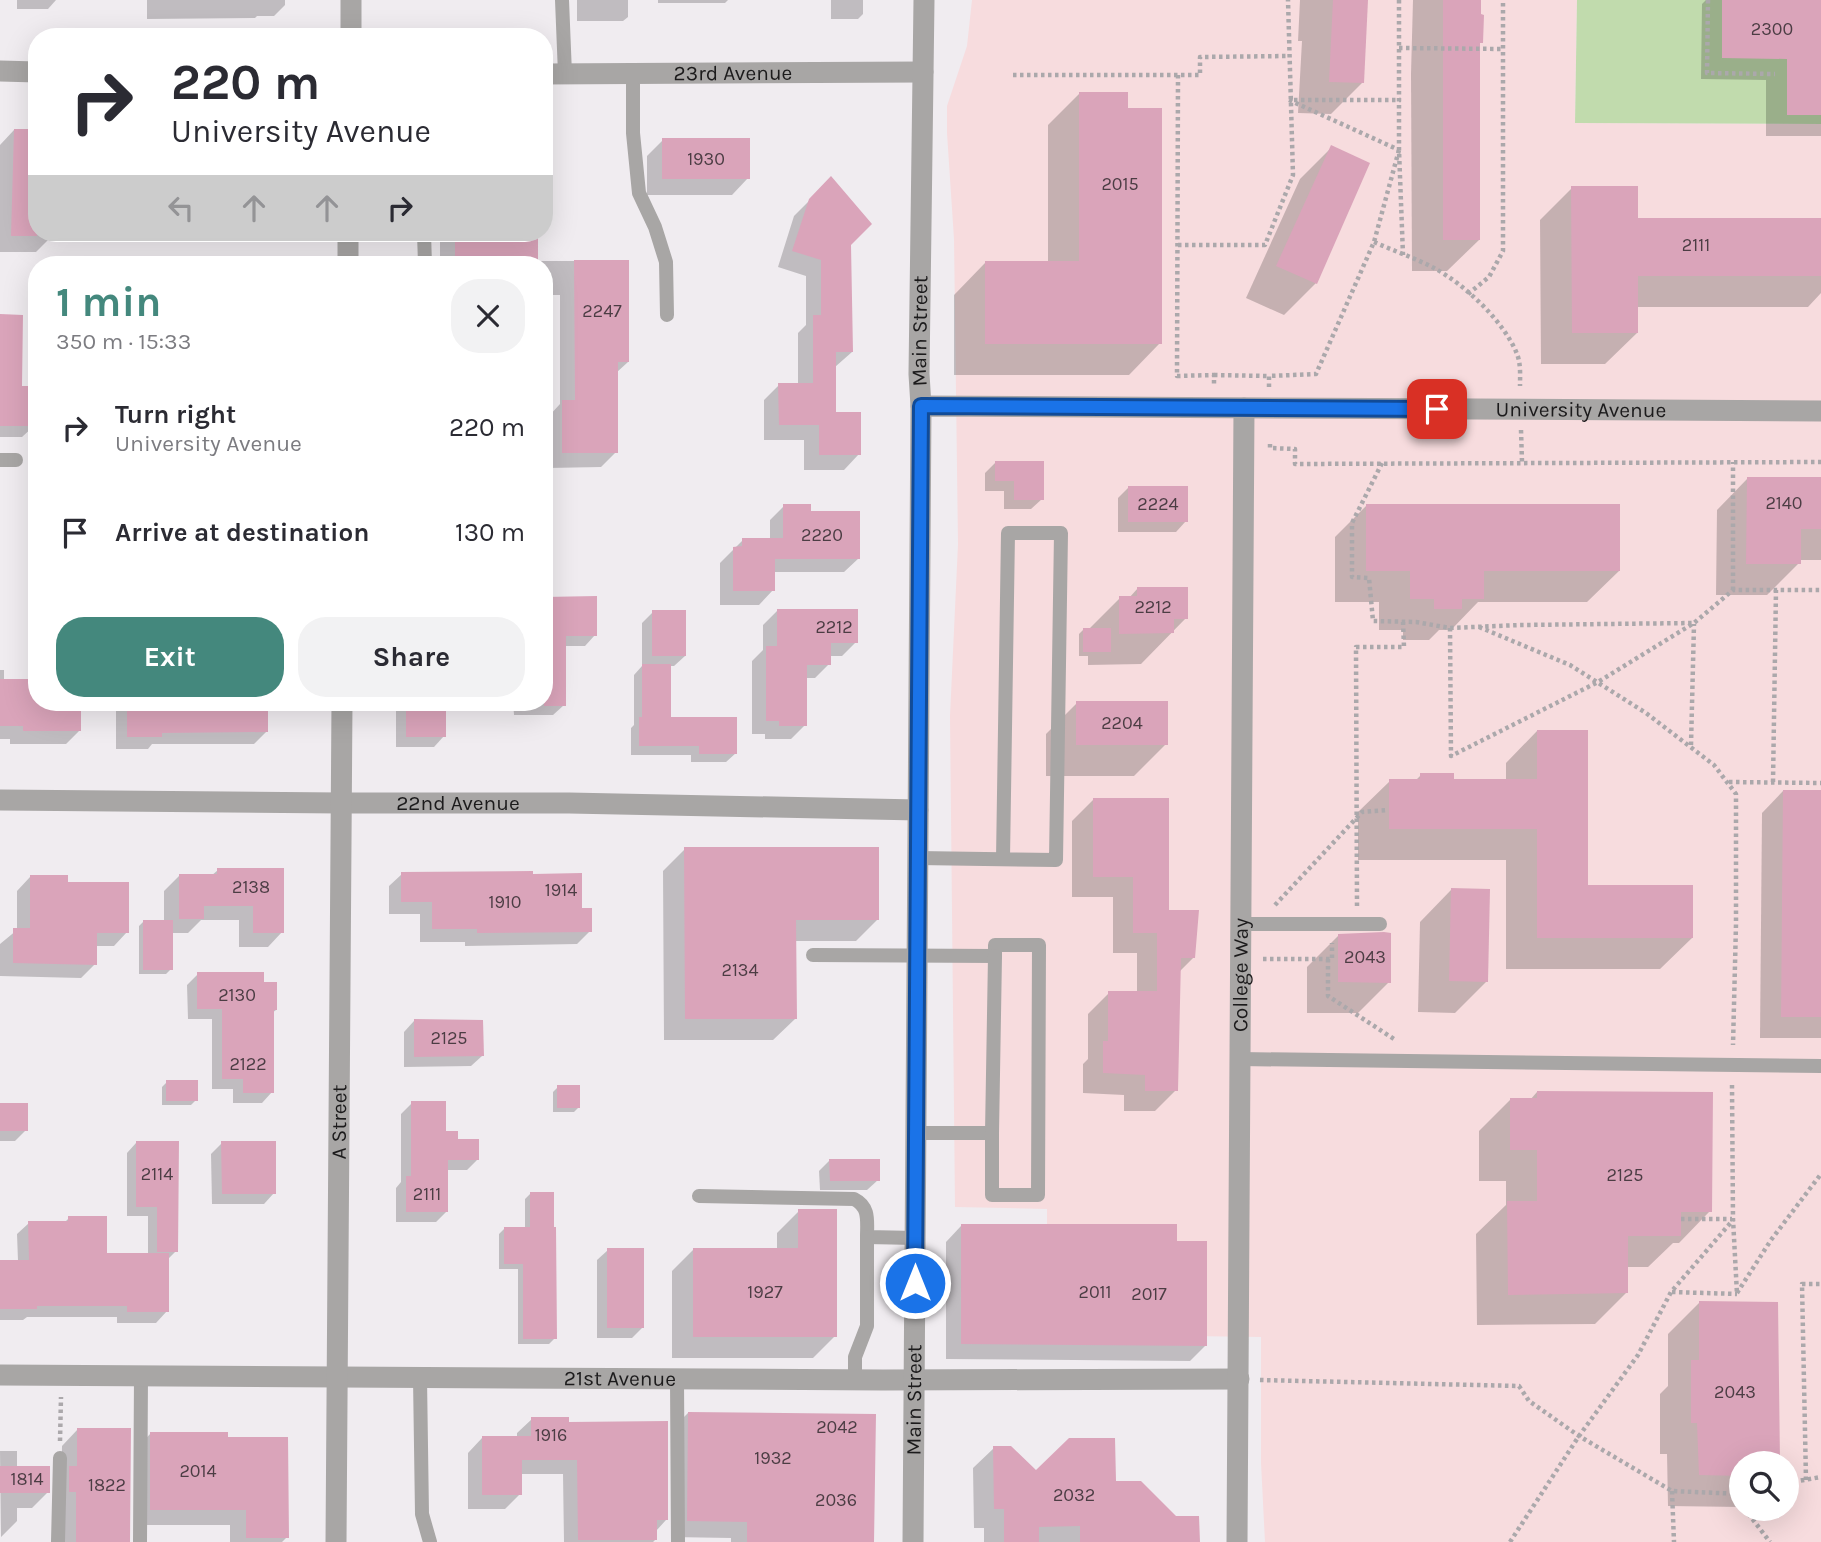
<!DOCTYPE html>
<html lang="en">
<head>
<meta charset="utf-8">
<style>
  :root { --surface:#fff; --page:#f2f2f3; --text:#2b2b33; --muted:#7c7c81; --accent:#44887d }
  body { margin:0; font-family:Karla,sans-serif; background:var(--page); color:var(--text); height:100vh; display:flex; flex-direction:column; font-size:26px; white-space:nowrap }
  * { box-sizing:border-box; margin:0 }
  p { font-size:23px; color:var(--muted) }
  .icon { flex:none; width:38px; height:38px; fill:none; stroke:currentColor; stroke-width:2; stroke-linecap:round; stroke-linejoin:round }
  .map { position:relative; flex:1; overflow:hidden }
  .sheet { position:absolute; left:28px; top:256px; width:525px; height:455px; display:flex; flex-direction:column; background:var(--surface); border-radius:28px; box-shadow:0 7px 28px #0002 }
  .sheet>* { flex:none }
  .top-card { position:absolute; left:28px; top:28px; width:525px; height:214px; border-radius:28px; box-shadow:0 7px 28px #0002; background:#fff; color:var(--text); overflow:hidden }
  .controls { position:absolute; left:1729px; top:1451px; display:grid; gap:14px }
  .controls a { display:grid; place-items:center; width:70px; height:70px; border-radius:50%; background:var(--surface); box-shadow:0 7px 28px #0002; font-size:35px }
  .pin { position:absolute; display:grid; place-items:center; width:60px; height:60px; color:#fff; margin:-30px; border-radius:14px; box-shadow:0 4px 10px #0006 }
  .me { position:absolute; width:77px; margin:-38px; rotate:0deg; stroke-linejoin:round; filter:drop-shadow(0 0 5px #0008) }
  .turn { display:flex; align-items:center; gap:24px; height:147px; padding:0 28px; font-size:32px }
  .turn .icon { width:91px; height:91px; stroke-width:2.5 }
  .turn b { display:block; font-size:49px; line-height:60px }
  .lanes { display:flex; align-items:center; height:66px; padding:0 28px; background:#0003; justify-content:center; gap:35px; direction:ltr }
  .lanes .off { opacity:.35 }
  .round { display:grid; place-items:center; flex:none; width:74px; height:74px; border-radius:28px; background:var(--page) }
  .summary { display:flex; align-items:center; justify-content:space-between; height:119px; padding:0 28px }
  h1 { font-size:42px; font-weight:700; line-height:52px; color:var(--accent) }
  .primary-button { display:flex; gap:14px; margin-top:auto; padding:14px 28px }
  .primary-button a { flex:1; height:80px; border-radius:28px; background:var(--accent); color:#fff; font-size:28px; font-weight:700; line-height:80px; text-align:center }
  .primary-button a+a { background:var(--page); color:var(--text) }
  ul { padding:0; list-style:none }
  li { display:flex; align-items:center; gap:21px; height:105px; padding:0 28px }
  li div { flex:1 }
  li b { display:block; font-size:26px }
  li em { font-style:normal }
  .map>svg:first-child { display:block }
</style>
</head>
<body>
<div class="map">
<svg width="1821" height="1542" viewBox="0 0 1821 1542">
  <rect width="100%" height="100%" fill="#f0ecf0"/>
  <path fill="#f7dcde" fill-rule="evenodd" d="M972,0H1577L1575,123L1821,124V1542H1265L1261,1463V1337L1047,1334V1209L955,1207L950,716L958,544L954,239L947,133V106L967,46ZM1741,1463H1787V1508H1741Z"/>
  <path fill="#c1dbad" d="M1577,0H1821V124L1575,123Z"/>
  <g fill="#0003">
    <path d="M17,0H56L48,9H17Z"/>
    <path d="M147,0H285V5L274,16H257L255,18L147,19Z"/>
    <path d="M577,0H628V17L623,21H577Z"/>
    <path d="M658,0H728L725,3H658Z"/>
    <path d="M831,0H863V14L858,19H831Z"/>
    <path d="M1300,0H1366L1362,83L1331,114L1298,113L1302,41H1298Z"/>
    <path d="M1413,0H1479V240L1447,271H1412L1411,74Z"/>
    <path d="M1706,0H1821V136H1766V80L1701,79L1702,4Z"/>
    <path d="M1079,94L1126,109L1160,343L1129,375H954V295L985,263H1048V125Z"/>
    <path d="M14,130L37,233H53L52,236L36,252H0V145Z"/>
    <path d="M663,140L748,178L732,195H647V156Z"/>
    <path d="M1332,147L1316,283L1284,315L1246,298L1300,179Z"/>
    <path d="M831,179L849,244L852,352L835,367V414L859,454L844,470H804V440H764V400L779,385H798V333L806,325V276L778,267L794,216Z"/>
    <path d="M1572,188L1637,220H1821V293L1808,307H1637V333L1605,364H1541L1540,220Z"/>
    <path d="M440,233H536V261H628V362L616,373V452L601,467L548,468V417L560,404V295H544V264H440Z"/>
    <path d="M0,316L20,388L34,426L22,437H0Z"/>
    <path d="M996,462L1042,499L1031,509H1004V491H985V473Z"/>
    <path d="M1748,478L1821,479V560H1799V563L1767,595H1716L1717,510Z"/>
    <path d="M1129,487L1186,521L1176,532H1118V498Z"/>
    <path d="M1367,505L1619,571L1587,602H1478L1451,630H1439L1429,640H1403V630H1379V602H1335V537Z"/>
    <path d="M784,506L810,513L859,558L844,572H773V590L759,605H720V563L743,540H770V520Z"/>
    <path d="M1138,588L1186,618L1141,664L1088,665V656H1079V634L1083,630H1088L1120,598H1129Z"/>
    <path d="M544,599L595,635L585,646H564V705L553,715H514L513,702H544Z"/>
    <path d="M777,611L856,642L842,656H829V664L815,678H805V725L791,739H765V734H752V661L763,650V625Z"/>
    <path d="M653,612L685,656L674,666H669V719L736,753L726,762H691V755H631V728L634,725V675L642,666V623Z"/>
    <path d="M0,670H4V681L37,702H79V731L66,744H10V739H0Z"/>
    <path d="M120,702H267V731L254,744H152L148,749H116V706Z"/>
    <path d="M396,702H444V736L434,747H396Z"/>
    <path d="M1077,703L1166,744L1134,776H1046V734Z"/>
    <path d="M1537,731L1586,887L1692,938L1660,969H1506V860H1358V812L1390,781H1415L1421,775L1453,781H1506V763Z"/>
    <path d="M1783,791L1821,792V1038H1760L1762,813Z"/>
    <path d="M1093,800L1167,912L1194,957L1179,972L1176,1090L1155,1111H1124V1095L1083,1093V1064L1088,1059V1014L1109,993H1137V953H1113V897H1072V821Z"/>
    <path d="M685,849L878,919L856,941H795V1019L773,1040H664L663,871Z"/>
    <path d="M218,870L282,932L268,947H239V920H201L188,933H171V969L166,974H139V926L144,921H164V891L179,876H211Z"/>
    <path d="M402,874L531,875L580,909L590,931L577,944L465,946V942H420V914H389V886Z"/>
    <path d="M30,877L66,884L127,932L114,946H95V964L81,978L0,976V944L17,930V891Z"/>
    <path d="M1451,890L1487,981L1455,1013L1418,1012L1420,922Z"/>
    <path d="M1339,935L1389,982L1358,1013H1307V967Z"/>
    <path d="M198,974L263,983L276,1010L272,1013V1092L262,1103H233V1089H212V1019H188L187,985Z"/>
    <path d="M414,1021L482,1056L471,1066L404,1067V1032Z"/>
    <path d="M167,1082L196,1100L191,1105H162V1087Z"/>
    <path d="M558,1087L579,1107L574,1112H553V1092Z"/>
    <path d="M1537,1092L1710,1211L1679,1243H1673L1648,1267H1627V1292L1595,1324L1477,1325L1476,1234L1506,1205V1181H1479V1131L1510,1100H1530Z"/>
    <path d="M412,1103L444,1133L456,1141L477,1160L467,1170H446L447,1211L436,1222H396V1188L401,1182V1114Z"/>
    <path d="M0,1105L26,1130L15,1141H0Z"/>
    <path d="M136,1143L176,1251L167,1260V1311L156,1323H117V1317H27L23,1320H0V1261H18L17,1234L29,1223H64L69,1218L106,1255H148V1216H127V1153Z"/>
    <path d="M222,1143L274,1193L264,1204H212L211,1154Z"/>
    <path d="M830,1160L878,1180L867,1190H820L819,1171Z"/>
    <path d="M531,1193L555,1338L549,1344H518V1269H499V1234L505,1228H525V1199Z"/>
    <path d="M799,1211L835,1336L813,1358H672V1271L694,1249H777V1233Z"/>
    <path d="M961,1226L1176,1243L1205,1346L1190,1361L946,1359V1242Z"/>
    <path d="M608,1250L643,1327L632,1338H597V1260Z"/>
    <path d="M1699,1303L1778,1463H1741V1507L1668,1506L1667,1454H1660V1394L1668,1386V1334Z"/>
    <path d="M688,1413L873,1542H731V1538L671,1537V1430Z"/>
    <path d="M532,1419L666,1520L656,1531V1539L653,1542H564L563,1474H520V1494L505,1509H468V1453L482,1438H517V1433Z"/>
    <path d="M78,1429L129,1542H60L62,1446Z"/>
    <path d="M151,1433L226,1439L287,1537L282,1542H230V1525H134L135,1450Z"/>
    <path d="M994,1448L1036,1472L1114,1483L1198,1542H984V1528H974L973,1468Z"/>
    <path d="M0,1451H17V1467L48,1492L32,1508H17V1521L1,1537Z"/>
  </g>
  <g fill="#daa4ba">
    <path d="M1333,0H1368L1364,83L1329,82Z"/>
    <path d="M1443,0H1481V14L1484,15L1483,43H1480V240H1443Z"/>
    <path d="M1722,0H1821V115H1787V59L1722,58Z"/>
    <path d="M1079,92H1128V108H1162V344H985V261H1079Z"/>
    <path d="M14,129H37V236H11Z"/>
    <rect x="662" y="138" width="88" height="41"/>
    <path d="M1331,145L1370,163L1317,284L1276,266Z"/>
    <path d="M831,176L872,224L851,245L853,352H836V412H861V455H819V425H779L778,383H813V315H821V260L792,251L809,199Z"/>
    <path d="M1571,186H1638V218H1821V276H1638V333H1572Z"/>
    <rect x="455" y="233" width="83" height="31"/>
    <path d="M574,260H629V362H618V453H562V400H575Z"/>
    <path d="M0,314L23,315L22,386H36V426H0Z"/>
    <path d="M995,461H1044V500H1014V481H995Z"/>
    <path d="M1747,477H1821V529H1801V564H1746Z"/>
    <rect x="1128" y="486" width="60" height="36"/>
    <path d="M783,504H811V511H860V559H775V591H733V547L742,546V538H783Z"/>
    <path d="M1366,504H1620V571H1484V599H1462V609H1434V599H1410V571H1366Z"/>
    <path d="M1137,587H1188V619H1174V633L1119,634V596H1137Z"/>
    <path d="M597,596V636H566V706H544V597Z"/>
    <path d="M777,609H858V643H831V665H807V726H779V721H766V646H777Z"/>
    <rect x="652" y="610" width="34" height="46"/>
    <rect x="1083" y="628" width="28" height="24"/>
    <path d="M642,664H671V717H737V754H699V746H639V717H642Z"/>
    <path d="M0,679H37V702H81V731H23V726H0Z"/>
    <rect x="1076" y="701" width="92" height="44"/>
    <path d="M127,702H268V732L162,733V737H127Z"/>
    <rect x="406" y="702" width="40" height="35"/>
    <path d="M1537,730H1588V885H1693V938H1537V829H1389V779H1420V773H1454V779H1537Z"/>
    <path d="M1783,790H1821V1017H1781Z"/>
    <path d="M1093,798H1169V910H1199L1195,958H1181L1178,1091H1145V1075L1103,1073V1041H1108V991H1157V933H1133V877H1093Z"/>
    <path d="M684,847H879V920H796L797,1019H685Z"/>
    <path d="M217,868H284V933H253V906H204V919H179V874H217Z"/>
    <path d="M533,871V874L582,873V908H592V932L477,933V929H432V902H401V872Z"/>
    <path d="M30,875H68V882H129V933H97V965L13,963V928H30Z"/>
    <path d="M1451,888L1490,889L1488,982L1449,981Z"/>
    <rect x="143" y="920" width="30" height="50"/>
    <path d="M1384,932L1391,933V983L1338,982V934Z"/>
    <path d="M197,972H264V982H277V1010H274V1093H243V1079H222V1009H197Z"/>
    <path d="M414,1019L483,1020L484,1056L414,1057Z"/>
    <rect x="166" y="1080" width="32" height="21"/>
    <rect x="557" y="1085" width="23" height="23"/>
    <path d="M1537,1091L1713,1092L1712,1212H1681V1236H1628V1293L1508,1295L1507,1201H1537V1150H1510V1098H1537Z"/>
    <path d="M411,1101H446V1131H458V1139H479V1160H448V1212H406V1176H411Z"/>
    <rect x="0" y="1103" width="28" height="28"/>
    <path d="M136,1141H179L178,1252H157V1207H136Z"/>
    <path d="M221,1141H276V1194H222Z"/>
    <path d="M829,1159H880V1181H830Z"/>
    <path d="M530,1192H554V1227H556L557,1339H523V1264H504V1227H530Z"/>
    <path d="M798,1209H837V1337H693V1248H798Z"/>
    <path d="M68,1216H107V1253H169V1312H127V1306H37V1309H0V1260H29L28,1221H68Z"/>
    <path d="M961,1224H1177V1241H1207V1346L961,1344Z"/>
    <rect x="607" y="1248" width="37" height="80"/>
    <path d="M1699,1301L1778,1302L1780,1463H1741V1476L1699,1475L1697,1423H1691V1360H1699Z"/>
    <path d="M688,1412L876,1414L874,1542H747V1522L687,1521Z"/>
    <path d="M531,1417H569V1422L668,1421V1520H657V1540H578L577,1460H522V1495H482V1436H531Z"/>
    <path d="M77,1428H131L130,1542H76V1492H69V1466H77Z"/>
    <path d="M150,1432H228V1437H288L289,1538H246V1510H150Z"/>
    <path d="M1069,1438H1115L1116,1481H1141L1176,1516H1199L1200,1542H1080V1526L1039,1527V1542H1004V1509H994L993,1446H1011L1036,1470Z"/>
    <rect x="0" y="1466" width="50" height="27"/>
  </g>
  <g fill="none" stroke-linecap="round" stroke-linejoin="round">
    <g stroke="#aba8ab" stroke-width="4.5" stroke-dasharray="3.5 3.5" stroke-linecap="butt">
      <path d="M1399,0V150L1403,255"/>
      <path d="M1708,0L1707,73L1775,74"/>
      <path d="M1399,48L1503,49"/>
      <path d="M1013,75H1200V57L1288,56"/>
      <path d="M1178,75L1177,376L1214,375V387"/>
      <path d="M1289,100L1399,150"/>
      <path d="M1294,100H1401"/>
      <path d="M1374,242C1394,251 1415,258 1434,268C1464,284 1504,321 1517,354C1521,364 1520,376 1520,386"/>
      <path d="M1178,245H1265L1293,175L1288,0"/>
      <path d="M1468,294L1489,277L1503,251V0"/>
      <path d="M1214,375L1269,376"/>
      <path d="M1269,387V376L1316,374L1374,242L1399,150"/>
      <path d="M1521,430L1522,462"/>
      <path d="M1270,444V448L1295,449V464L1821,462"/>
      <path d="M1382,463L1352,523V577L1369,578L1373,621L1416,622L1450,628L1520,625L1693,623"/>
      <path d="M1733,590V462"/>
      <path d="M1479,627L1570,665L1646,713L1714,765L1736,794V924L1733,1045"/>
      <path d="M1450,628L1451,756L1598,682L1694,623L1733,590H1821"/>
      <path d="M1691,745L1694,624"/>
      <path d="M1729,782L1821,783"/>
      <path d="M1773,782L1776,590"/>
      <path d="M1275,905L1362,812L1388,810"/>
      <path d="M1357,906L1356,647H1404L1403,622"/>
      <path d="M1263,959H1332V943"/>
      <path d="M1328,959V996L1394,1039"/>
      <path d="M1732,1085L1733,1219L1737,1294"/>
      <path d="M1681,1219H1732"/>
      <path d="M1672,1292L1737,1294"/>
      <path d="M1737,1293L1771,1240L1821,1174"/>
      <path d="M1260,1380L1519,1386L1529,1401L1579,1436L1672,1491L1741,1494"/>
      <path d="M60,1441L61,1397"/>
      <path d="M1806,1480L1802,1284H1821"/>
      <path d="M1787,1483L1821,1477"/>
      <path d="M1672,1491L1674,1542"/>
      <path d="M1744,1508L1770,1542"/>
      <path d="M1510,1542L1579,1436L1638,1355L1671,1292L1733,1220"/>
    </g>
    <g stroke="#a8a6a5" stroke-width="14">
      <path d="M562,0L565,74"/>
      <path d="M633,74V133L639,193L655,227L666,262L667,315"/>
      <path d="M424,233L425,264"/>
      <path d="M0,460H16"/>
      <path d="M918,858L1056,860L1061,533H1008L1003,859"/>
      <path d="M1241,924H1380"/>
      <path d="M813,955L995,956V945H1039L1038,1195H992V1133H916"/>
      <path d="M1240,1059L1821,1066"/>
      <path d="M992,1133L995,956"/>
      <path d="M699,1196L854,1199C870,1207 867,1221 867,1237L916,1238"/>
      <path d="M420,1378L422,1514L430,1542"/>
      <path d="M677,1379L678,1542"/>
      <path d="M855,1379V1357L867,1326V1237"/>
      <path d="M58,1542L60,1458"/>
      <path d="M140,1542L141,1376"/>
    </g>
    <g stroke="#a8a6a5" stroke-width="21">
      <path d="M351,37V0"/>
      <path d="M0,71L37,72"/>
      <path id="s1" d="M544,74L923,72"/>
      <path d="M348,264V233"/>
      <path id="s2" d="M921,406L919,374L924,0"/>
      <path id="s3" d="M0,800L341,803H569L918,810"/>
      <path id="s4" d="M0,1375L883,1380L1239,1379"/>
      <path id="s5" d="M336,1542L342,702"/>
      <path id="s6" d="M1237,1542L1244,408"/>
    </g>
    <path stroke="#a8a6a5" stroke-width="21" id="s7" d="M913,1542L921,406L1821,411"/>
  </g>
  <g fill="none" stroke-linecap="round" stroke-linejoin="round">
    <defs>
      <path id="route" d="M915,1283L921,406L1437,409"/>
    </defs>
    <use href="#route" stroke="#114b97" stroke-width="18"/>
    <use href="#route" stroke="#1a73e8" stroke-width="12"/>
  </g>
  <g text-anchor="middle" stroke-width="6" stroke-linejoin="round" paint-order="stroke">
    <g font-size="18" fill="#4c3d44">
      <text x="1772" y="35">2300</text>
      <text x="706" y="165">1930</text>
      <text x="1120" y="190">2015</text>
      <text x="1696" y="251">2111</text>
      <text x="602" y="317">2247</text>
      <text x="1784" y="509">2140</text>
      <text x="1158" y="510">2224</text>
      <text x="822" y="541">2220</text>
      <text x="1153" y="613">2212</text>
      <text x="834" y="633">2212</text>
      <text x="1122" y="729">2204</text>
      <text x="251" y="893">2138</text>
      <text x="561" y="896">1914</text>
      <text x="505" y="908">1910</text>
      <text x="1365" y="963">2043</text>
      <text x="740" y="976">2134</text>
      <text x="237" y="1001">2130</text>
      <text x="449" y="1044">2125</text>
      <text x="248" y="1070">2122</text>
      <text x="157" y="1180">2114</text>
      <text x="1625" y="1181">2125</text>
      <text x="427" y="1200">2111</text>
      <text x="765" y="1298">1927</text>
      <text x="1095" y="1298">2011</text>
      <text x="1149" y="1300">2017</text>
      <text x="1735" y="1398">2043</text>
      <text x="837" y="1433">2042</text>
      <text x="551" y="1441">1916</text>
      <text x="773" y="1464">1932</text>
      <text x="198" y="1477">2014</text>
      <text x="27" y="1485">1814</text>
      <text x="107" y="1491">1822</text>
      <text x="1074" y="1501">2032</text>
      <text x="836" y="1506">2036</text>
    </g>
    <g font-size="21" fill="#1c1b1c" stroke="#fff">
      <text dy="7" stroke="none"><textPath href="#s1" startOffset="189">23rd Avenue</textPath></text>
      <text dy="7" stroke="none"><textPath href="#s2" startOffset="75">Main Street</textPath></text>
      <text dy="7" stroke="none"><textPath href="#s7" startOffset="1796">University Avenue</textPath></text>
      <text dy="7" stroke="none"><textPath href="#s3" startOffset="458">22nd Avenue</textPath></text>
      <text dy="7" stroke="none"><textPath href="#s6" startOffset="567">College Way</textPath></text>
      <text dy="7" stroke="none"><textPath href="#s5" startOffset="420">A Street</textPath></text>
      <text dy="7" stroke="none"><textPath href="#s4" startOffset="620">21st Avenue</textPath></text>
      <text dy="7" stroke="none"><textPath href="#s7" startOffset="142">Main Street</textPath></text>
    </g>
  </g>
</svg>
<div class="controls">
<a><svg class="icon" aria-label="search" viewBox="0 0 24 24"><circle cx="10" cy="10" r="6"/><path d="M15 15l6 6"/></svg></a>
</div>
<div class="pin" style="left:1437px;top:409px;background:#d93025"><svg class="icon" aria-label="arrive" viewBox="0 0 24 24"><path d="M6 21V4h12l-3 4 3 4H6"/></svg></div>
<svg class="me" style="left:915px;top:1283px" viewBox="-20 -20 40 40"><circle r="17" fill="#1a73e8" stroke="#fff" stroke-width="3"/><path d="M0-11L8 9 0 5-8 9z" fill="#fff"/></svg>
<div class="top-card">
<div class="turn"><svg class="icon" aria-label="right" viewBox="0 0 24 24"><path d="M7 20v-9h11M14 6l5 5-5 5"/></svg><div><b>220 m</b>University Avenue</div></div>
<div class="lanes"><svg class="icon off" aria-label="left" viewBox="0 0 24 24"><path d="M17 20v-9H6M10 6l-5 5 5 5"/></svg><svg class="icon off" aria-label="ahead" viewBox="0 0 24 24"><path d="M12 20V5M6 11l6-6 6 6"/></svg><svg class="icon off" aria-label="ahead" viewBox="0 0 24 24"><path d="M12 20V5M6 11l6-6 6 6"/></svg><svg class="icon" aria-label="right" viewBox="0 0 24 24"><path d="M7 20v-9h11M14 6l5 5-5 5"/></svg></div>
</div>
<section class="sheet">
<div class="summary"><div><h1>1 min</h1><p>350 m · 15:33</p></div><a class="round"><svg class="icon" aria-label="close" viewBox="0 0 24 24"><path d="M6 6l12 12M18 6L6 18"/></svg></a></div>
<ul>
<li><svg class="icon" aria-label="right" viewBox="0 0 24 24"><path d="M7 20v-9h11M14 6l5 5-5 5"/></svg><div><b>Turn right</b><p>University Avenue</p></div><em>220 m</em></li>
<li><svg class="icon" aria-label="arrive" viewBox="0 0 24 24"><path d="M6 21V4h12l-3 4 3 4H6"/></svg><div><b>Arrive at destination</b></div><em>130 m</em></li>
</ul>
<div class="primary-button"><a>Exit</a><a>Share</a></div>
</section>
</div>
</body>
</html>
